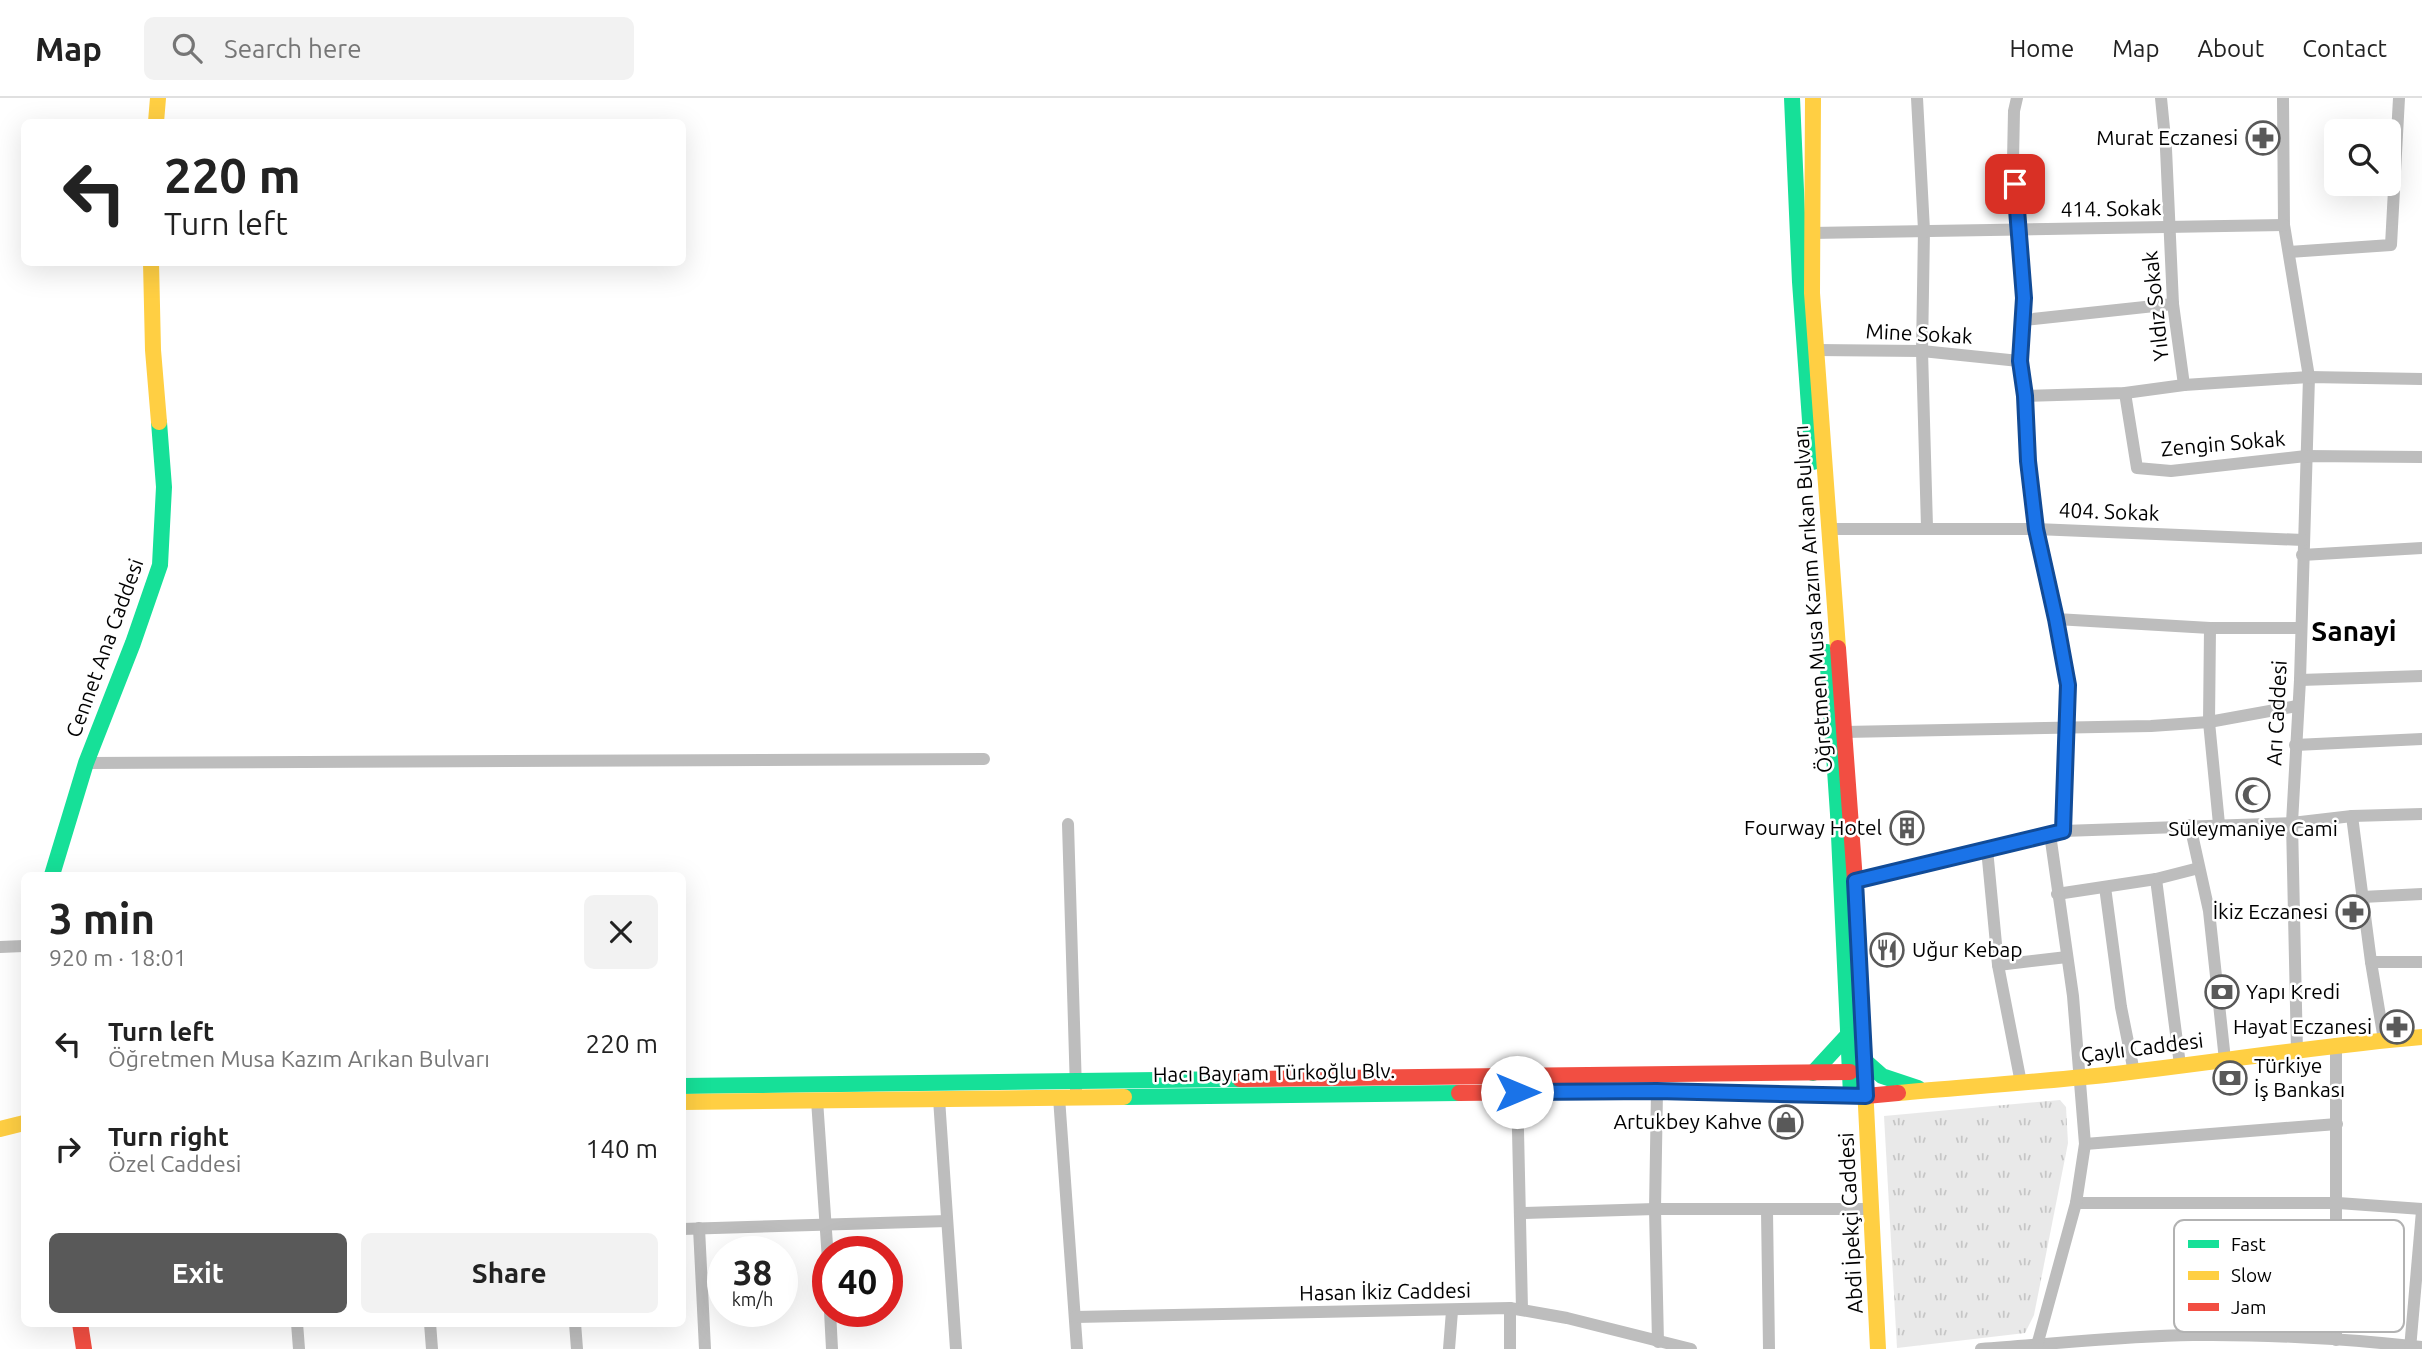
<!DOCTYPE html>
<html lang="en">
<head>
<meta charset="utf-8">
<style>
  :root { --surface:#fff; --page:#f2f2f2; --text:#222; --muted:#767676; --line:#e0e0e0; --accent:#595959 }
  body { margin:0; font-family:Ubuntu,sans-serif; background:var(--page); color:var(--text); height:100vh; display:flex; flex-direction:column; font-size:26px; white-space:nowrap }
  * { box-sizing:border-box; margin:0 }
  p { font-size:23px; color:var(--muted) }
  .icon { flex:none; width:38px; height:38px; fill:none; stroke:currentColor; stroke-width:2; stroke-linecap:round; stroke-linejoin:round }
  .map { position:relative; flex:1; overflow:hidden }
  .details { position:absolute; left:21px; top:774px; width:665px; height:455px; display:flex; flex-direction:column; background:var(--surface); border-radius:10px; box-shadow:0 7px 28px #0002 }
  .details>* { flex:none }
  .banner { position:absolute; left:21px; top:21px; width:665px; height:147px; border-radius:10px; box-shadow:0 7px 28px #0002; background:#fff; color:var(--text); overflow:hidden }
  .buttons { position:absolute; left:2324px; top:21px; display:grid; gap:14px }
  .buttons a { display:grid; place-items:center; width:77px; height:77px; border-radius:10px; background:var(--surface); box-shadow:0 7px 28px #0002; font-size:35px }
  .speed { position:absolute; left:707px; top:1138px; display:flex; gap:14px; font-size:35px; font-weight:700; text-align:center }
  .speed>* { display:grid; place-content:center; width:91px; height:91px; border-radius:50%; background:var(--surface); box-shadow:0 7px 28px #0002; line-height:1 }
  .speed small { font-size:18px; font-weight:400 }
  .speed .limit { border:10px solid #d22; background:#fff; color:#111 }
  .pin { position:absolute; display:grid; place-items:center; width:60px; height:60px; color:#fff; margin:-30px; border-radius:14px; box-shadow:0 4px 10px #0006 }
  .me { position:absolute; width:77px; margin:-38px; rotate:90deg; stroke-linejoin:round; filter:drop-shadow(0 0 5px #0008) }
  .turn { display:flex; align-items:center; gap:24px; height:147px; padding:0 28px; font-size:32px }
  .turn .icon { width:91px; height:91px; stroke-width:2.5 }
  .turn b { display:block; font-size:49px; line-height:60px }
  .round { display:grid; place-items:center; flex:none; width:74px; height:74px; border-radius:10px; background:var(--page) }
  .overview { display:flex; align-items:center; justify-content:space-between; height:119px; padding:0 28px }
  h1 { font-size:42px; font-weight:700; line-height:52px }
  .cta { display:flex; gap:14px; margin-top:auto; padding:14px 28px }
  .cta a { flex:1; height:80px; border-radius:10px; background:var(--accent); color:#fff; font-size:28px; font-weight:700; line-height:80px; text-align:center }
  .cta a+a { background:var(--page); color:var(--text) }
  ul { padding:0; list-style:none }
  li { display:flex; align-items:center; gap:21px; height:105px; padding:0 28px }
  li div { flex:1 }
  li b { display:block; font-size:26px }
  li em { font-style:normal }
  header { display:flex; align-items:center; gap:42px; box-sizing:border-box; height:98px; padding:0 35px; background:var(--surface); border-bottom:2px solid var(--line) }
  header strong { font-size:33px }
  nav { display:flex; gap:38px; margin-inline-start:auto; font-size:24px }
  .search { width:490px; height:63px; background:var(--page); display:flex; align-items:center; gap:18px; box-sizing:border-box; padding:0 24px; border-radius:10px; color:var(--muted); font-size:26px }
  .map>svg:first-child { display:block }
</style>
</head>
<body>
<header>
<strong>Map</strong>
<div class="search"><svg class="icon" aria-label="search" viewBox="0 0 24 24"><circle cx="10" cy="10" r="6"/><path d="M15 15l6 6"/></svg>Search here</div>
<nav><a>Home</a><a>Map</a><a>About</a><a>Contact</a></nav>
</header>
<div class="map">
<svg width="2422" height="1251" viewBox="0 0 2422 1251">
  <defs>
    <pattern id="park-tufts" width="24" height="20" patternUnits="userSpaceOnUse" patternTransform="scale(1.75)"><rect width="24" height="20" fill="#e9e9e9"/><path d="M3 7l-1-3M5 7V3M7 7l1-3M15 17l-1-3M17 17v-4M19 17l1-3" fill="none" stroke="#c6c6c6"/></pattern>
  </defs>
  <rect width="100%" height="100%" fill="#fff"/>
  <path fill="url(#park-tufts)" d="M2060,1002L2066,1009L2068,1045L2034,1217L2025,1235L1897,1250L1884,1018Z"/>
  <g fill="none" stroke-linecap="round" stroke-linejoin="round">
    <g stroke="#bdbdbd" stroke-width="12">
      <path d="M1917,0L1924,132L1922,253L1927,429"/>
      <path d="M2017,0L2014,13L2013,63L2024,200L2019,263L2036,431L2056,521L2068,588L2063,733"/>
      <path d="M2161,0L2166,51L2173,206L2184,287"/>
      <path d="M2283,0L2284,127L2309,279L2300,582L2292,725L2297,954"/>
      <path d="M1811,135L2284,127"/>
      <path d="M2289,154L2391,147L2399,0"/>
      <path d="M2024,222L2173,206"/>
      <path d="M1816,252L1922,253L2019,263"/>
      <path d="M2125,295L2137,370L2171,373L2306,358L2422,359"/>
      <path d="M2025,298L2125,295L2184,287L2309,279L2422,281"/>
      <path d="M1829,431H2036L2303,442"/>
      <path d="M2302,457L2422,450"/>
      <path d="M2056,521L2210,530H2300"/>
      <path d="M2210,530L2209,624L2219,726"/>
      <path d="M2300,582L2422,578"/>
      <path d="M1844,634L2151,628L2209,624L2297,608"/>
      <path d="M2295,647L2422,641"/>
      <path d="M86,665L984,661"/>
      <path d="M2352,718L2371,864L2384,942"/>
      <path d="M1068,726L1076,992"/>
      <path d="M2190,727L2209,813L2225,962"/>
      <path d="M1987,751L1998,867L2021,985"/>
      <path d="M2156,781L2180,967"/>
      <path d="M1855,783L2063,733L2292,725L2352,718L2422,716"/>
      <path d="M2105,789L2121,909L2134,974"/>
      <path d="M2057,796L2156,781L2199,770"/>
      <path d="M2362,799L2422,796"/>
      <path d="M0,849L24,848"/>
      <path d="M2371,864H2422"/>
      <path d="M1998,867L2067,859"/>
      <path d="M1517,988L1522,1211"/>
      <path d="M1657,993L1655,1111L1658,1244"/>
      <path d="M1059,999L1077,1251"/>
      <path d="M939,1001L956,1251"/>
      <path d="M817,1002L828,1162"/>
      <path d="M2085,1046L2337,1026"/>
      <path d="M2076,1105H2338L2422,1111"/>
      <path d="M1767,1113L1769,1251"/>
      <path d="M1520,1115L1655,1111H1870"/>
      <path d="M699,1130L705,1251"/>
      <path d="M682,1131L947,1123"/>
      <path d="M830,1213L832,1251"/>
      <path d="M1075,1219L1510,1210L1567,1220L1691,1251"/>
      <path d="M297,1225L299,1251"/>
      <path d="M430,1225L432,1251"/>
      <path d="M575,1225L577,1251"/>
      <path d="M2336,1242V946"/>
      <path d="M1449,1251L1452,1213"/>
      <path d="M1510,1251V1210"/>
      <path d="M1981,1251C2052,1246 2122,1238 2193,1237C2270,1236 2346,1241 2422,1249"/>
      <path d="M2036,1251L2076,1105L2085,1046L2073,898L2050,736"/>
      <path d="M2410,1251L2422,1113"/>
    </g>
    <g stroke="#16e098" stroke-width="16">
      <path d="M1792,0L1800,184L1813,364"/>
      <path d="M1827,554L1838,716L1851,997"/>
      <path d="M52,777L86,665L133,545L160,467L164,389L159,324"/>
      <path d="M1865,963L1882,978L1918,990"/>
      <path d="M1813,975L1848,937"/>
      <path d="M682,988L1240,981"/>
      <path d="M1124,999L1459,995"/>
    </g>
    <g stroke="#ffcf43" stroke-width="16">
      <path d="M1813,0L1812,195L1838,550"/>
      <path d="M156,24L158,0"/>
      <path d="M151,164L153,252L159,324"/>
      <path d="M1862,927L1878,1251"/>
      <path d="M1898,995C1966,989 2036,984 2105,977C2211,965 2316,948 2422,939"/>
      <path d="M682,1004L1124,999"/>
      <path d="M0,1031L24,1025"/>
    </g>
    <g stroke="#f24e42" stroke-width="16">
      <path d="M1838,550L1855,783L1862,927"/>
      <path d="M1240,981L1850,974"/>
      <path d="M1459,995L1657,993L1866,998L1898,995"/>
      <path d="M80,1225L84,1251"/>
    </g>
  </g>
  <g fill="none" stroke-linecap="round" stroke-linejoin="round">
    <defs>
      <path id="route" d="M1517,994L1657,993L1866,998L1855,783L2063,733L2068,587L2056,521L2036,431L2028,363L2025,298L2020,263L2024,200L2015,86"/>
    </defs>
    <use href="#route" stroke="#114b97" stroke-width="18"/>
    <use href="#route" stroke="#1a73e8" stroke-width="12"/>
  </g>
  <defs>
    <symbol id="pharmacy-ring" viewBox="-11 -11 22 22"><circle r="9.5" fill="#fff" stroke="#595959" stroke-width="1.5"/><path d="M-2-6h4v4h4v4h-4v4h-4v-4h-4v-4h4Z" fill="#595959"/></symbol>
    <symbol id="mosque-ring" viewBox="-11 -11 22 22"><circle r="9.5" fill="#fff" stroke="#595959" stroke-width="1.5"/><path d="M3.5-4.9A6 6 0 1 0 3.5 4.9A5 5 0 1 1 3.5-4.9Z" fill="#595959"/></symbol>
    <symbol id="building-ring" viewBox="-11 -11 22 22"><circle r="9.5" fill="#fff" stroke="#595959" stroke-width="1.5"/><path d="M-4-6H4V6H1V3H-1V6H-4ZM-2.5-4.3h1.7v1.8h-1.7ZM.8-4.3h1.7v1.8H.8ZM-2.5-1h1.7V.8h-1.7ZM.8-1h1.7V.8H.8Z" fill="#595959"/></symbol>
    <symbol id="restaurant-ring" viewBox="-11 -11 22 22"><circle r="9.5" fill="#fff" stroke="#595959" stroke-width="1.5"/><path d="M-5-6h1v4h1v-4h1v4h1v-4h1v5L-1.5 .5V6h-2V.5L-5-1ZM5-6V6H3V1.5H1.5Q1.5-4 5-6Z" fill="#595959"/></symbol>
    <symbol id="bank-ring" viewBox="-11 -11 22 22"><circle r="9.5" fill="#fff" stroke="#595959" stroke-width="1.5"/><path d="M-6-4H6V4H-6ZM0-2.3a2.3 2.3 0 1 0 0 4.6a2.3 2.3 0 1 0 0-4.6Z" fill="#595959"/></symbol>
    <symbol id="shop-ring" viewBox="-11 -11 22 22"><circle r="9.5" fill="#fff" stroke="#595959" stroke-width="1.5"/><path d="M-5-2.5h2.3a2.7 3.5 0 0 1 5.4 0H5L5.5 6h-11ZM-1.5-2.5h3a1.5 2.3 0 0 0-3 0Z" fill="#595959"/></symbol>
  </defs>
  <g fill-rule="evenodd">
    <use href="#pharmacy-ring" x="2244" y="21" width="38" height="38"/>
    <use href="#mosque-ring" x="2234" y="678" width="38" height="38"/>
    <use href="#building-ring" x="1888" y="711" width="38" height="38"/>
    <use href="#pharmacy-ring" x="2334" y="795" width="38" height="38"/>
    <use href="#restaurant-ring" x="1868" y="833" width="38" height="38"/>
    <use href="#bank-ring" x="2203" y="875" width="38" height="38"/>
    <use href="#pharmacy-ring" x="2378" y="910" width="38" height="38"/>
    <use href="#bank-ring" x="2211" y="961" width="38" height="38"/>
    <use href="#shop-ring" x="1767" y="1005" width="38" height="38"/>
  </g>
  <g text-anchor="middle" stroke-width="5" stroke-linejoin="round" paint-order="stroke">
    <g font-size="21" fill="#000" stroke="#fff" text-anchor="end">
      <text x="2238" y="47">Murat Eczanesi</text>
      <text x="1882" y="737">Fourway Hotel</text>
      <text x="2253" y="738" text-anchor="middle">Süleymaniye Cami</text>
      <text x="2328" y="821">İkiz Eczanesi</text>
      <text x="1912" y="859" text-anchor="start">Uğur Kebap</text>
      <text x="2246" y="901" text-anchor="start">Yapı Kredi</text>
      <text x="2372" y="936">Hayat Eczanesi</text>
      <text x="2254" y="975" text-anchor="start">Türkiye<tspan x="2254" dy="24">İş Bankası</tspan></text>
      <text x="1762" y="1031">Artukbey Kahve</text>
    </g>
    <g font-size="21" fill="#000" stroke="#fff">
      <text transform="translate(2111 111) rotate(-1)" y="7">414. Sokak</text>
      <text transform="translate(2156 208) rotate(-96)" y="7">Yıldız Sokak</text>
      <text transform="translate(1919 236) rotate(3)" y="7">Mine Sokak</text>
      <text transform="translate(2223 346) rotate(-5)" y="7">Zengin Sokak</text>
      <text transform="translate(2109 414) rotate(2)" y="7">404. Sokak</text>
      <text transform="translate(1813 501) rotate(-94)" y="7">Öğretmen Musa Kazım Arıkan Bulvarı</text>
      <text transform="translate(105 550) rotate(-70)" y="7">Cennet Ana Caddesi</text>
      <text transform="translate(2277 615) rotate(-87)" y="7">Arı Caddesi</text>
      <text transform="translate(2142 950) rotate(-7)" y="7">Çaylı Caddesi</text>
      <text transform="translate(1274 975) rotate(-1)" y="7">Hacı Bayram Türkoğlu Blv.</text>
      <text transform="translate(1851 1125) rotate(-93)" y="7">Abdi İpekçi Caddesi</text>
      <text transform="translate(1385 1194) rotate(-1)" y="7">Hasan İkiz Caddesi</text>
    </g>
    <g font-size="28" font-weight="bold" fill="#000" stroke="#fff">
      <text x="2354" y="543">Sanayi</text>
    </g>
  </g>
  <rect x="2174" y="1122" width="230" height="112" rx="10" fill="#fff" stroke="#b2b2b2" stroke-width="2"/>
  <rect x="2188" y="1142" width="31" height="8" fill="#16e098"/>
  <rect x="2188" y="1173" width="31" height="9" fill="#ffcf43"/>
  <rect x="2188" y="1205" width="31" height="8" fill="#f24e42"/>
  <g font-size="19" fill="#000">
    <text x="2231" y="1153">Fast</text>
    <text x="2231" y="1184">Slow</text>
    <text x="2231" y="1216">Jam</text>
  </g>
</svg>
<div class="buttons">
<a><svg class="icon" aria-label="search" viewBox="0 0 24 24"><circle cx="10" cy="10" r="6"/><path d="M15 15l6 6"/></svg></a>
</div>
<div class="speed"><div>38<small>km/h</small></div><div class="limit">40</div></div>
<div class="pin" style="left:2015px;top:86px;background:#d93025"><svg class="icon" aria-label="arrive" viewBox="0 0 24 24"><path d="M6 21V4h12l-3 4 3 4H6"/></svg></div>
<svg class="me" style="left:1517px;top:994px" viewBox="-20 -20 40 40"><circle r="19" fill="#fff"/><path d="M0-13L10 11 0 6-10 11z" fill="#1a73e8"/></svg>
<div class="banner">
<div class="turn"><svg class="icon" aria-label="left" viewBox="0 0 24 24"><path d="M17 20v-9H6M10 6l-5 5 5 5"/></svg><div><b>220 m</b>Turn left</div></div>
</div>
<section class="details">
<div class="overview"><div><h1>3 min</h1><p>920 m · 18:01</p></div><a class="round"><svg class="icon" aria-label="close" viewBox="0 0 24 24"><path d="M6 6l12 12M18 6L6 18"/></svg></a></div>
<ul>
<li><svg class="icon" aria-label="left" viewBox="0 0 24 24"><path d="M17 20v-9H6M10 6l-5 5 5 5"/></svg><div><b>Turn left</b><p>Öğretmen Musa Kazım Arıkan Bulvarı</p></div><em>220 m</em></li>
<li><svg class="icon" aria-label="right" viewBox="0 0 24 24"><path d="M7 20v-9h11M14 6l5 5-5 5"/></svg><div><b>Turn right</b><p>Özel Caddesi</p></div><em>140 m</em></li>
</ul>
<div class="cta"><a>Exit</a><a>Share</a></div>
</section>
</div>
</body>
</html>
